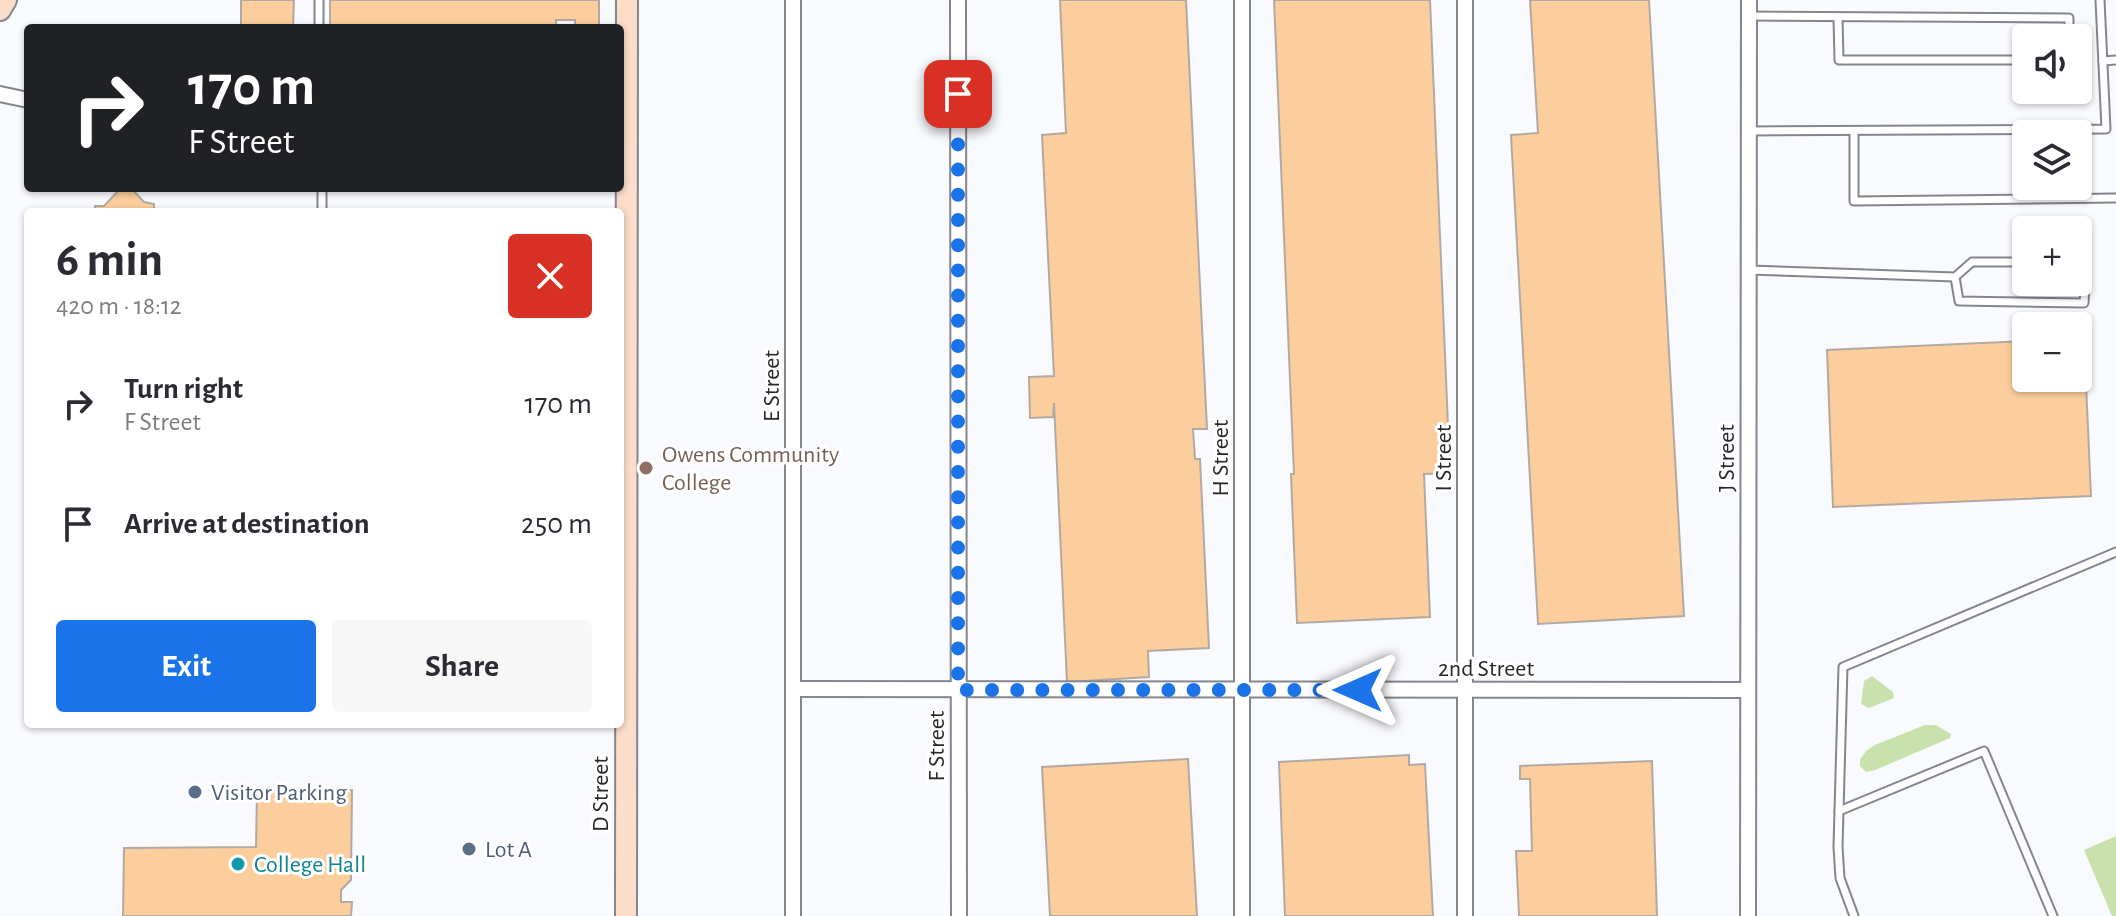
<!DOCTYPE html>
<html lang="en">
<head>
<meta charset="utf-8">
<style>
  :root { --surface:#fff; --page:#f7f7f7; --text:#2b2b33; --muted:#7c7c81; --accent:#1a73e8 }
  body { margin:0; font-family:"Alegreya Sans",sans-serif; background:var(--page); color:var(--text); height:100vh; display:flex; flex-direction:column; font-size:30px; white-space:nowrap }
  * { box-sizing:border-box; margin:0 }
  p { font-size:26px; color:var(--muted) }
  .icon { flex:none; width:44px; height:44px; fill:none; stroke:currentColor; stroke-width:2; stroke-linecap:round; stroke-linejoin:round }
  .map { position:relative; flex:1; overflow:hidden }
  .panel { position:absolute; left:24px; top:208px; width:600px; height:520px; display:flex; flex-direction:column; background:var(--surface); border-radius:8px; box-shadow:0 2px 6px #0004 }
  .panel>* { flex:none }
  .top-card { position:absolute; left:24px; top:24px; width:600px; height:168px; border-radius:8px; box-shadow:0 2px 6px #0004; background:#202124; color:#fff; overflow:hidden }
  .controls { position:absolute; left:2012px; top:24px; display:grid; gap:16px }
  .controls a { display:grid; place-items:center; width:80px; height:80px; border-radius:8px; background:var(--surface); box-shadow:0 2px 6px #0004; font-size:40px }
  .pin { position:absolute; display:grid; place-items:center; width:68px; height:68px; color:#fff; margin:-34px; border-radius:16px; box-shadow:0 4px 12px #0006 }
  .me { position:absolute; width:88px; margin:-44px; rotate:270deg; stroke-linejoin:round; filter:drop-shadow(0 0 6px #0008) }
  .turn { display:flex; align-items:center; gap:28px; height:168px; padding:0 32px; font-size:36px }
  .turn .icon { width:104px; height:104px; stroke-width:2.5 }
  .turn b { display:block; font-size:56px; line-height:68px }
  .round { display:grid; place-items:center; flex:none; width:84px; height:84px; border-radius:8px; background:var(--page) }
  .overview { display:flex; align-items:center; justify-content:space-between; height:136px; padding:0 32px }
  h1 { font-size:48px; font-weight:700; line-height:60px }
  .action { display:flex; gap:16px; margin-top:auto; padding:16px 32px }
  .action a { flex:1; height:92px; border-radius:8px; background:var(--accent); color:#fff; font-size:32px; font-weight:700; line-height:92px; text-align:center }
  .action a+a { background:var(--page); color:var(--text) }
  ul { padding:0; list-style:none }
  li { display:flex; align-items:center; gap:24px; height:120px; padding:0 32px }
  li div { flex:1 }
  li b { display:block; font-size:30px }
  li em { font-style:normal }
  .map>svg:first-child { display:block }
</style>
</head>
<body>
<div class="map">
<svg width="2116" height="916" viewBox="0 0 2116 916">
  <rect width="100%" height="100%" fill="#f9fafe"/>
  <g fill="#c9e1ac">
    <path d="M1872,676L1893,692L1894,698L1869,708L1861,704L1864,681Z"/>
    <path d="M1925,725H1936L1951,734L1950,738L1875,770L1866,772L1860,766V760L1866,751L1875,745Z"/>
    <path d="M2116,836V916H2112L2084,850Z"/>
  </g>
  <g fill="#fdce9d" stroke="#b2aaa2" stroke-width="2">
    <path d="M241,0H294L293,28H241Z"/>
    <path d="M330,0H599V28H575V20H556V28H330Z"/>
    <path d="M1060,0H1186L1207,429H1193L1195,459H1200L1209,648L1148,651L1149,677L1067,682L1054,403L1053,417L1030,418L1029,377L1054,376L1042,135L1066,133Z"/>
    <path d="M1274,0H1430L1450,473L1424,474L1430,617L1297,623L1291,474H1294Z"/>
    <path d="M1530,0H1649L1684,616L1538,624L1511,135L1538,133Z"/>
    <path d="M121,188H131L144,202L154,204V212H95V206H104Z"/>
    <path d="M2078,339H2084L2091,496L1833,507L1827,350L2026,341V378H2078Z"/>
    <path d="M1409,755V765L1425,764L1433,916H1285L1279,762Z"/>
    <path d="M1188,759L1197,916H1050L1042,767Z"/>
    <path d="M1652,761L1657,916H1519L1516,851H1532L1530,779H1520V766Z"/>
    <path d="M257,790H352L351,880L341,890V902H352L351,916H123L124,848L256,847Z"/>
  </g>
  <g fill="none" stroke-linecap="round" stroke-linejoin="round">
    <defs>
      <g id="lane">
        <path d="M1749,16L2069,18V38"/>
        <path d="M1838,17L1839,60H2026"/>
        <path d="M319,28V0"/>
        <path d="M2103,61L2116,60"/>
        <path d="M1749,131L2106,129L2100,0"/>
        <path d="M1854,131V201L2116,198"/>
        <path d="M322,188V211"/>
        <path d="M1748,270L1955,277L1972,262H2026"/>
        <path d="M1955,277L1959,301L2084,303L2086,263H2078"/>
        <path d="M1839,811L1984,751L2053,916"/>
        <path d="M1854,916L1840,878L1838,847L1843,667L2116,552"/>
      </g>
      <g id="street">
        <path d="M958,0L959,916"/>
        <path d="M1242,0V916"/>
        <path d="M0,94L28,100"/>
        <path d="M793,689L1747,690"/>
        <path d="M793,916V0"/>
        <path d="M1465,916V0"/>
        <path d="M1748,916L1749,0"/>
      </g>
      <g id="secondary">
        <path d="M0,10L6,0"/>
        <path d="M626,916L627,0"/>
      </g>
    </defs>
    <use href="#lane" stroke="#84868f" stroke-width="11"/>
    <use href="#street" stroke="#84868f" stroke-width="18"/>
    <use href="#secondary" stroke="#84868f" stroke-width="24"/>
    <use href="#lane" stroke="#fff" stroke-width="7"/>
    <use href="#street" stroke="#fff" stroke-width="14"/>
    <use href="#secondary" stroke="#fbddca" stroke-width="20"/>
  </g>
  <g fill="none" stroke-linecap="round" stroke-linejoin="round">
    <path stroke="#1a73e8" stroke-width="14" stroke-dasharray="0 25.2" d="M958,94V690H1358"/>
  </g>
  <circle fill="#8d6e63" stroke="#fff" stroke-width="3" cx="646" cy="468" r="8"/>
  <g fill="#5c6f8a" stroke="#fff" stroke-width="3">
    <circle cx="195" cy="792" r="8"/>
    <circle cx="469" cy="849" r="8"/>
  </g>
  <circle fill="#0f9aa8" stroke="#fff" stroke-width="3" cx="238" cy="864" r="8"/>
  <g text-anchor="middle" stroke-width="6" stroke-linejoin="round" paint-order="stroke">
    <g font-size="24" fill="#27282b" stroke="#fff">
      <text transform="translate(771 386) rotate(-90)" y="8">E Street</text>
      <text transform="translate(1220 458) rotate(-90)" y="8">H Street</text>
      <text transform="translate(1443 458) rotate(-90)" y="8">I Street</text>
      <text transform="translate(1726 458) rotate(-90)" y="8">J Street</text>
      <text x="1486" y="676">2nd Street</text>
      <text transform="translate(936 746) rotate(-90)" y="8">F Street</text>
      <text transform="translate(600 794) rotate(-90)" y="8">D Street</text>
    </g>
    <g font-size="24" fill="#785e54" stroke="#fff" text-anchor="start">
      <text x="662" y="462">Owens Community<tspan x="662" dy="28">College</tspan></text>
    </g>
    <g font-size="24" fill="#4e5e75" stroke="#fff" text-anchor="start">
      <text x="211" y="800">Visitor Parking</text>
      <text x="485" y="857">Lot A</text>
    </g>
    <g font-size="24" fill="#0d838f" stroke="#fff" text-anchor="start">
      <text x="254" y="872">College Hall</text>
    </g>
  </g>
</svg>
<div class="controls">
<a><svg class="icon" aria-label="sound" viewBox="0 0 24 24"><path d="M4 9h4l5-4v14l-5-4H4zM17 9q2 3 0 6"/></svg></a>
<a><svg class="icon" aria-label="layers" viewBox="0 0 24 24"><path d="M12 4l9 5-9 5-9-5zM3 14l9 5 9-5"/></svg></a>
<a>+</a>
<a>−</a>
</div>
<div class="pin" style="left:958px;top:94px;background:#d93025"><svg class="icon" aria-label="arrive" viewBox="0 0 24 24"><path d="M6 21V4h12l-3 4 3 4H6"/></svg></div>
<svg class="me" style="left:1358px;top:690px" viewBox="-20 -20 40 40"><path d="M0-17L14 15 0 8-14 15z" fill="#1a73e8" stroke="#fff" stroke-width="4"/></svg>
<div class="top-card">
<div class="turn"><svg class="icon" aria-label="right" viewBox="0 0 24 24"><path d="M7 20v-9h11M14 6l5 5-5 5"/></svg><div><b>170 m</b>F Street</div></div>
</div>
<section class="panel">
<div class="overview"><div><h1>6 min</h1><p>420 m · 18:12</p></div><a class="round" style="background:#d93025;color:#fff"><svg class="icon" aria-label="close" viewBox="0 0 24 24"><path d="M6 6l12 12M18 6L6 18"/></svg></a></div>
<ul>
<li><svg class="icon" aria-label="right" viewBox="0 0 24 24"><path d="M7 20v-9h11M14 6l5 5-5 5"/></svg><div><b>Turn right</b><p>F Street</p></div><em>170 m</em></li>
<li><svg class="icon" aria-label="arrive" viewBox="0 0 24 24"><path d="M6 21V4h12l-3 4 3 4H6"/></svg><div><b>Arrive at destination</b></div><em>250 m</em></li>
</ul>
<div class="action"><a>Exit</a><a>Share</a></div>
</section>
</div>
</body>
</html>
